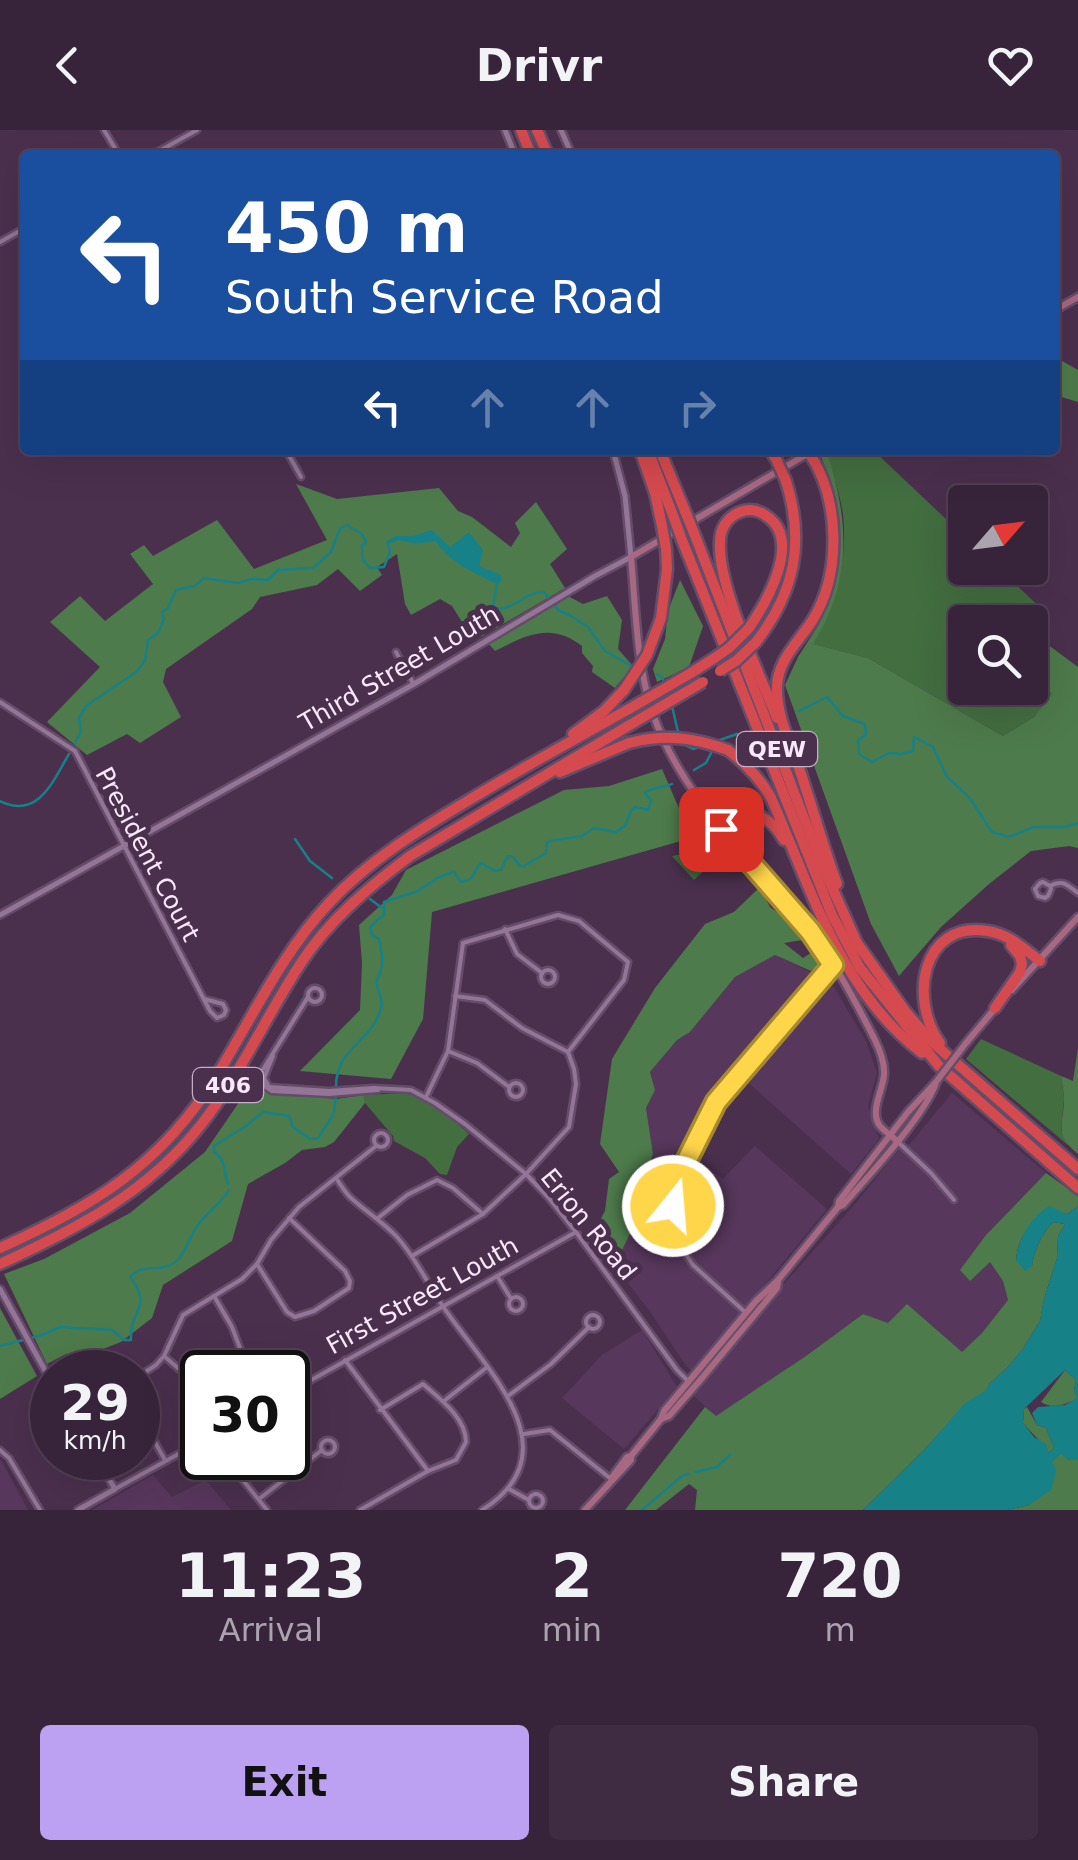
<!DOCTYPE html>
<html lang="en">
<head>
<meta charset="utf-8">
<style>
  :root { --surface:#38243a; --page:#3f2c42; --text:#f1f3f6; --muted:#aba4af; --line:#524154; --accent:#bca0f2 }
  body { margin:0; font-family:"DejaVu Sans",sans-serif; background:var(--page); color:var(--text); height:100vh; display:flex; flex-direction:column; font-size:38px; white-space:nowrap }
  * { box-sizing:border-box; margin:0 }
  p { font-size:32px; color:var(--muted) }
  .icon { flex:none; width:55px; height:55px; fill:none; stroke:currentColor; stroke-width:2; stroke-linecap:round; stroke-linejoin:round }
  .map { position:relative; height:1380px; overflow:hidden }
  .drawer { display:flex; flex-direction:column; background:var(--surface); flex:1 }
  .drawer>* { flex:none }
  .banner { position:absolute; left:20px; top:20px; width:1040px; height:305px; border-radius:10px; box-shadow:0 10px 40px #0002,0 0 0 2px var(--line); background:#1a4fa0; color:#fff; overflow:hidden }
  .needle { width:65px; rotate:62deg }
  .fabs { position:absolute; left:948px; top:355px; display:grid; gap:20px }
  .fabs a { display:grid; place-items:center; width:100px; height:100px; border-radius:10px; background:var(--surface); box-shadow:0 10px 40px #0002,0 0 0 2px var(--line); font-size:50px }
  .speed { position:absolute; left:30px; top:1220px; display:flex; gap:20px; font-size:50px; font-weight:700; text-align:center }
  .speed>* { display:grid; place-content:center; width:130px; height:130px; border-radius:50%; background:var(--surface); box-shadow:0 10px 40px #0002,0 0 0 2px var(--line); line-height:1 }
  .speed small { font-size:25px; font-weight:400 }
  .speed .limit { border:5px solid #111; border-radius:15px; background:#fff; color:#111 }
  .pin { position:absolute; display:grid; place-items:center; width:85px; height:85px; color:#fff; margin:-42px; border-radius:20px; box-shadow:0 5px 15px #0006 }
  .me { position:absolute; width:110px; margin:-55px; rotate:17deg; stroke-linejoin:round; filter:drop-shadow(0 0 8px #0008) }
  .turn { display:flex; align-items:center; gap:35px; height:210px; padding:0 40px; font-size:45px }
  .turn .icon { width:130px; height:130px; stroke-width:2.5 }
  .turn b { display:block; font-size:70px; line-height:85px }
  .lanes { display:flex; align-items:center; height:95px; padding:0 40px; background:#0003; justify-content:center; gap:50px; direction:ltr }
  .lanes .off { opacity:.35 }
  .eta { display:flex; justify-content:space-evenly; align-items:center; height:170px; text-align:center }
  .eta b { font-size:60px; font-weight:800; line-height:70px }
  .button { display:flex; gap:20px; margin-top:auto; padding:20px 40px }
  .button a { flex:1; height:115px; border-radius:10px; background:var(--accent); color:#111; font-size:40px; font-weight:800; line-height:115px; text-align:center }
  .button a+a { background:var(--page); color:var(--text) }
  header { display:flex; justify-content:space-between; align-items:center; height:130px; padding:0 40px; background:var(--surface); font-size:45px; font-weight:800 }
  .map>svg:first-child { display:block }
</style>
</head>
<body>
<header><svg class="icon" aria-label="back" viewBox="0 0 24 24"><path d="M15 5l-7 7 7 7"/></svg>Drivr<svg class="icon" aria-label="heart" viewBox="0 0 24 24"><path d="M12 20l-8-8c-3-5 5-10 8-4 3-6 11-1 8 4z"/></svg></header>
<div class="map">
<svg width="1078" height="1380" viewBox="0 0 1078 1380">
  <rect width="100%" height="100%" fill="#4b304e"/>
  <g fill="#57375c">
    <path d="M775,825L831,852L866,911L877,943L868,976L879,1009L851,1044L736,942L724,954L687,1021L723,1049L755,1016L827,1079L693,1242L686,1236L651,1183L614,1135L634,1096L633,1076L653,1024L646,978L655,960L650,942L677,910L690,902L735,847Z"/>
    <path d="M952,963L1046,1043L986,1105L990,1131L1003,1151L1008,1170L982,1203L962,1223L863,1184L806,1226L716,1287L693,1265L756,1185L850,1080L897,1022L910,1014Z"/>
    <path d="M642,1200L677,1257L624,1319L562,1268L602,1225Z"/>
    <path d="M0,1330H1L28,1380H0Z"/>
    <path d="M153,1345L172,1367L206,1350L231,1380H92Z"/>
  </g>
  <g fill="#436e40">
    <path d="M830,320H873L965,407V438H998L1044,481L1030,498V492H965V558H1030V532L1053,564L1034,587L1003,606L868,528L812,514C837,476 848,429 843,384C840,363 832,342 827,322Z"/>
    <path d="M700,720L704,722L699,726L702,729L700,732L706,739L694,750L672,726Z"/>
    <path d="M981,909L1061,946L1064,969L1061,1000L1069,1016L966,929Z"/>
    <path d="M405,963C431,970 449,986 469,1004L457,1017L447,1045L440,1044L425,1028L394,1011L393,1006L365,973L364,965Z"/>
  </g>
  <g fill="#4e7b4b">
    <path d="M1055,227L1078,240V272L1055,265Z"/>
    <path d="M827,322C849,390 853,451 813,514L868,528L1003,606L1034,587L1052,564L1030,532V505L1032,503L1078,537V718L1069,716L1031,721L989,754L941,797L899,846L871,794L785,555L798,527L819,494L827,475L837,438L839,392L835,365L821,326Z"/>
    <path d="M296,354L337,369L439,358L458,381L472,387L511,417L520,403L515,393L536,372L567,419L550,434L565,458L474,511L452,476L440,469L411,485L405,474L397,424L377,437L382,445L360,461L338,439L317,455L260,467L252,479L166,539L163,552L181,587L140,613L127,604L87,625L47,592L100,537L50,492L80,466L105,491L153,454L130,424L144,415L153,426L217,390L254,439L327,410Z"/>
    <path d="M680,450L703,496L689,537L657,552L653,539L665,509L668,481Z"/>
    <path d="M566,465L583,474L607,466L622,490L618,519L633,536L615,558L592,542L593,536L582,523V516C551,492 526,505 495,521L488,513Z"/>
    <path d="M662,639L681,683L699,695L702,705L432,782L423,889L391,949L300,941L360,880L362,833L359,795L392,765L406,740L564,660L609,656Z"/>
    <path d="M760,757L770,777L805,803L802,810L784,813L803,828L814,821L821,833L811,841L775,825L735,847L690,902L677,910L650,942L655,960L646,978L653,1024L633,1076L634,1096L622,1120L595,1099L605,1081L609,1049L619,1042L600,1014L612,929L655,858L705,794L734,782Z"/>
    <path d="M1078,918V1024C1054,1004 1063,996 1064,971C1064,962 1062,954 1061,946L1073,951Z"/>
    <path d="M248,959L336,969L364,965L365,973L334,1012L325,1017L302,1020L285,1033L248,1054L232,1111L163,1155L152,1188L121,1212L98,1221L66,1224L47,1234L4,1144L44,1129L130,1083L205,1022Z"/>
    <path d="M1046,1043L1078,1066V1076L1067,1084C1039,1077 1018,1103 1016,1130L1032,1136C1034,1121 1042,1103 1053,1092L1065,1094L1058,1106L1057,1128L1044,1169L1040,1191L1022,1220L1007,1238L990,1253L986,1261L964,1275L927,1317L863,1380H695L697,1360L689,1354L656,1380H625L705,1277L716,1286L806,1226L863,1184L888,1193L907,1174L962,1222L982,1203L1008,1170L1003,1151L990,1132L970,1151L960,1140L986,1105Z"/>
    <path d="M0,1178L37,1246L0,1269Z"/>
    <path d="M1065,1240L1076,1250L1074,1261L1078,1268C1066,1274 1053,1280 1041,1272Z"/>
    <path d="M1027,1277L1037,1295L1046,1298L1054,1318L1049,1323C1042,1311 1032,1304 1023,1293L1024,1279Z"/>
    <path d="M1061,1323L1069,1330H1078V1380H1007L1029,1375L1052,1331Z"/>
  </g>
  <g fill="#178188" fill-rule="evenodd">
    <path d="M432,400L450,417L469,402L483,420L479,436L501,445V451L497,454C475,443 449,433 436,411L415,414L399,410L387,414L386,411L396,406H413Z"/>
    <path d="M1049,1076L1067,1084L1078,1076V1330H1069L1061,1324L1052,1331L1056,1341L1051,1360L1029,1375L1007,1380H863L927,1317L964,1274L985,1261L990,1253L1007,1238L1022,1220L1040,1191L1044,1169L1057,1128L1058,1106L1065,1094L1053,1092C1042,1103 1034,1121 1032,1136L1025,1141L1016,1130C1018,1109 1031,1087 1049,1076ZM1065,1240L1076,1250L1074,1261L1077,1268L1065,1275L1038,1277L1032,1283L1037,1295L1046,1298L1054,1318L1049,1323L1046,1314L1034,1307L1023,1293L1024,1279Z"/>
  </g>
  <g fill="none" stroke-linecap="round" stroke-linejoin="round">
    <g stroke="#178188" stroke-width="2.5">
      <path d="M497,454L493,476L495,478C512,482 526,461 544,462L559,481L568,484L588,497L605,521L630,535"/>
      <path d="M657,544L662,547L665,554"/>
      <path d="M672,576L678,602"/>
      <path d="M799,581L827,567L843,586L865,594L866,604L858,611L859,624L872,632L889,623L901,624L913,621L914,607L933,617L947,647L969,667L992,702L1009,707L1034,697H1064L1078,693"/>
      <path d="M717,611L737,604"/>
      <path d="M75,613L81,601L79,588L86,576L136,542L145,531L148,510L158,503L164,489L162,482L168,478L176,460L195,456L204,448L238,453L252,449L268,450L278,440L313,438L331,422L340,399L347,395L362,404L366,412L362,416L363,430L370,438L384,437L390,422L388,413"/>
      <path d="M683,614L693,619L703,616"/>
      <path d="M694,640L706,633L712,621"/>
      <path d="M0,671C38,690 53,651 69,624"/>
      <path d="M295,709L310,731L332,748"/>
      <path d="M370,769L382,778"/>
      <path d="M336,958C335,917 373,912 381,878C384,869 378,864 377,855C376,845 379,850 381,840C384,831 381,818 379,809L372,805L370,798L377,790L384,785V772L418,761L437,748L454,742L461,752C478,749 471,742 481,733L495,741L501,740L508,726L513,727L520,736H524L546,723L547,713L550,711L582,706L594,698L616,702L625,696L631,681L635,677L648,680L651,671L645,663C651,657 664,658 672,654"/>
      <path d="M334,982L336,966"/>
      <path d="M228,1054C223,1041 227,1031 214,1022V1016L246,996L263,982L289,986L293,997L310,1009L318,1008L333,985"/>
      <path d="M0,1216L42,1205L60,1197L112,1200L124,1210H131C129,1180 154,1177 130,1147C147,1131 154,1144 172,1134C185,1127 189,1107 198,1095C207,1082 221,1074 229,1060"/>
      <path d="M695,1342L717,1337L730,1325"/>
      <path d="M642,1380L682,1346L689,1344"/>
    </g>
    <defs>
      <g id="minor">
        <path d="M104,0L119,25"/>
        <path d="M152,25L197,0"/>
        <path d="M0,112L25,98"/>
        <path d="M286,320L301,347"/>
        <path d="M396,522L413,553"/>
        <path d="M0,572L75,621L210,881L217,888L224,885L226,880L223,874L204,869"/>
        <path d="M1050,756L1051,759L1048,766L1045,768L1038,766L1035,759L1040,753L1043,752L1050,756C1063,749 1067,755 1078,763"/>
        <path d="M505,799L517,824L542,843"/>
        <circle cx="548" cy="847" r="7"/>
        <circle cx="315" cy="865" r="7"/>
        <path d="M308,867L262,941L263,955L272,961L329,964L378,960"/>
        <path d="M448,921L477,933L509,957"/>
        <path d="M273,926L264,948L269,957L329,961L374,958L411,960L435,973L465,994L526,1044L548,1067L576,1102L677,1240L689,1252"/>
        <circle cx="516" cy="960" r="7"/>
        <path d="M426,967L448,921L463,813L558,785L579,791L628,832L624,850L568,922"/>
        <circle cx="381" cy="1010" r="7"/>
        <path d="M898,1012L931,1043L954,1070"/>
        <path d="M336,1048C340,1054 345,1062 350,1067C365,1081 383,1092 397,1107C418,1130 430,1160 449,1185C490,1243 573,1323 482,1380"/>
        <path d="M378,1088L407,1065L437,1050L453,1058L483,1084"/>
        <path d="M412,1126L483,1084L526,1044L569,997L576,954L574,939L568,922L522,898L485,870L455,866"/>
        <path d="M257,1134L287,1182L295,1187L314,1181L349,1158L350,1151L345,1141L289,1088"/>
        <path d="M497,1146L510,1167"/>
        <path d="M214,1166L232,1197L249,1242"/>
        <circle cx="516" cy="1174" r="7"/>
        <path d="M746,1183L693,1135L683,1120L674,1095L675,1063L684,1035L715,972L783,890L833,835"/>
        <circle cx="593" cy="1192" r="7"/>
        <path d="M164,1226L186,1245"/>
        <path d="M345,1230L428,1341"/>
        <circle cx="192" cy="1249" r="7"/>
        <path d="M138,1247L156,1235L164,1226L183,1185L242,1149L257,1134L271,1110L299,1077L376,1016"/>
        <path d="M288,1263L576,1102"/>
        <path d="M508,1266L551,1234L589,1197"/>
        <path d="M444,1271L486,1238"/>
        <path d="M138,1282L165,1330"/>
        <path d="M524,1304L550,1300L611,1349"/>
        <circle cx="328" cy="1317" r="7"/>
        <path d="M288,1313L302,1334"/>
        <path d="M0,1320L9,1328L40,1380"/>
        <path d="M225,1328L267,1380"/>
        <path d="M115,1359L202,1311"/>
        <path d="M509,1359L527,1369"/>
        <circle cx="536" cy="1371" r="7"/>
        <path d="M259,1369L322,1320"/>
        <path d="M360,1380L428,1341L456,1330L466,1312C466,1288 440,1269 423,1254L380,1280"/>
      </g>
      <g id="tertiary">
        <path d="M505,0L515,25"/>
        <path d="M561,0L572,25"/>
        <path d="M0,785L414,554L595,446L631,427L625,366L613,320"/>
        <path d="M0,1159L52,1253"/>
        <path d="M78,1380L115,1359L96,1328"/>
      </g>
      <g id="secondary">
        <path d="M1055,180L1078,167"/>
        <path d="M814,320L631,427C636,480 636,534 653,584C683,670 752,729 808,798C834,830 855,871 874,908C880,920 885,932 884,945C883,960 869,982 880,996C884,1001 892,1006 897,1011"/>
        <path d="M1012,860L1078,787"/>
        <path d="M966,913L997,876"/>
        <path d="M838,1077L843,1075C869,1045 923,988 936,953"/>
        <path d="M661,1289L669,1286L702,1248L777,1158L778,1152"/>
        <path d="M613,1346L627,1327L631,1326"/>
        <path d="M585,1380L631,1330V1326L661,1289L664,1281L756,1171L778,1150L838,1077L839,1071L908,982L936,952"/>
      </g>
      <g id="motorway">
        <path d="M521,0L531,25"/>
        <path d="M537,0L548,25"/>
        <path d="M640,320L655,363L662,396"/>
        <path d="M648,320L674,388"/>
        <path d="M660,320L685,381"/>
        <path d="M770,320L776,329"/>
        <path d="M809,323C840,368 842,444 812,491C799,511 777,531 777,557C776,584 790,613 799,638C812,676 823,716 837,754"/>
        <path d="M694,403L822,735L857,813L905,881L931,911L1078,1039"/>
        <path d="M682,410L832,785L860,838L939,936L1078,1058"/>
        <path d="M661,488L667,439L666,419"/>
        <path d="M749,498C766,473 802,412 768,387C759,380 750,378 740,382C727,387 720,399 720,412C717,455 760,545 777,588"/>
        <path d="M756,512C795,462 805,412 786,351"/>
        <path d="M691,543L716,527"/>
        <path d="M573,604L604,581L624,560"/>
        <path d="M728,620C746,634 760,648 771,668C811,758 840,861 922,923"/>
        <path d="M560,642L629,613"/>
        <path d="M721,699C747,677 767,681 784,710"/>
        <path d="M995,878L1020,842L1022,834L1020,826L1011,815"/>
        <path d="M940,913C909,870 921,791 987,801C1009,804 1023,818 1040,831"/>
        <path d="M0,1118C94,1075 161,1036 217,945C252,888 282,823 329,773C369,730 419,700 469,670C522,638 575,609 629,579"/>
        <path d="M0,1134C76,1099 147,1063 200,996C240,946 266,886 301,833C328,791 370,756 410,726L628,596"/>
      </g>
    </defs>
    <use href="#minor" stroke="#644d68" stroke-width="9"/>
    <use href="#tertiary" stroke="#644d68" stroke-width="10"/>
    <use href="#secondary" stroke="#644d68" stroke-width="11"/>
    <use href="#motorway" stroke="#644d68" stroke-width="15"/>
    <use href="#minor" stroke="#947598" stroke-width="4"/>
    <use href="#tertiary" stroke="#947598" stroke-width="5"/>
    <use href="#secondary" stroke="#a86882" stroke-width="6"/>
    <use href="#motorway" stroke="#d54a4e" stroke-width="10"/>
    <defs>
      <path id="secondary-bridge" d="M936,952L966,913"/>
      <g id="motorway-bridge">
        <path d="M776,329L786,351"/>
        <path d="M685,381L694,403"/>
        <path d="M674,388L682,410"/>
        <path d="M662,396L666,419"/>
        <path d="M716,527L729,518L749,498"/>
        <path d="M720,541L736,531L756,512"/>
        <path d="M624,560L647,525L661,488"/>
        <path d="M629,579L691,543"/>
        <path d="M628,596L703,552"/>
        <path d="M629,613C665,604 693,607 728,620"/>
      </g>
    </defs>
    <use href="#secondary-bridge" stroke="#644d68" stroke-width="11" stroke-linecap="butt"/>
    <use href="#motorway-bridge" stroke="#644d68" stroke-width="15" stroke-linecap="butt"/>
    <use href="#secondary-bridge" stroke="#a86882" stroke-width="6"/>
    <use href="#motorway-bridge" stroke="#d54a4e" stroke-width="10"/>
  </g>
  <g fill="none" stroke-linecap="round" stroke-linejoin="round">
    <defs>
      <path id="route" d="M673,1076L675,1063L684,1036L716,972L833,835L810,801L721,699"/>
    </defs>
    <use href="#route" stroke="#a68a30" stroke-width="25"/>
    <use href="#route" stroke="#ffd54a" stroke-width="18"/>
  </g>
  <g text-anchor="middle" stroke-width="10" stroke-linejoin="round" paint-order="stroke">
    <g fill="#4b304e" stroke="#c5b1c7" stroke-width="2.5">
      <rect x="737" y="602" width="80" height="34" rx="8"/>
      <rect x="193" y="938" width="70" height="34" rx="8"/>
    </g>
    <g font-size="22" font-weight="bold" fill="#f9e8fb">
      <text x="777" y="627">QEW</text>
      <text x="228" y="963">406</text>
    </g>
    <g font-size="25" fill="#f9e8fb" stroke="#4b304e">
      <text transform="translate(399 538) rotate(-30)" y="9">Third Street Louth</text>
      <text transform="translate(148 724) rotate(62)" y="9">President Court</text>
      <text transform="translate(589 1094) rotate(51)" y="9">Erion Road</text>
      <text transform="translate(422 1165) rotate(-29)" y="9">First Street Louth</text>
    </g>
  </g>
</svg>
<div class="fabs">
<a><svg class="needle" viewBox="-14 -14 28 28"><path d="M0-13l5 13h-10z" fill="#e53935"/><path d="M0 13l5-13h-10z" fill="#aba4af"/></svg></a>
<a><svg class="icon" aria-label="search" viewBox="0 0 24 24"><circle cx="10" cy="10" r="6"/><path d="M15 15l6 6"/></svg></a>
</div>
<div class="speed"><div>29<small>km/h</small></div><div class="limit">30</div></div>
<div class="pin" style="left:721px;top:699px;background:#d93025"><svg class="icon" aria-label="arrive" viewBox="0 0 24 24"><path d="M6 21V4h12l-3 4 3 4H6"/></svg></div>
<svg class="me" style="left:673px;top:1076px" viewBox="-20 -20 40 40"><circle r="17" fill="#ffd54a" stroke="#fff" stroke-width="3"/><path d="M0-11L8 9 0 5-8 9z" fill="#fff"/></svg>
<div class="banner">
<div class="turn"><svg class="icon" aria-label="left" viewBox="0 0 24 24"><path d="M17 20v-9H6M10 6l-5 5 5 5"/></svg><div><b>450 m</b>South Service Road</div></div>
<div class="lanes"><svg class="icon" aria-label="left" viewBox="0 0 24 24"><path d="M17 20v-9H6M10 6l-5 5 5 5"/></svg><svg class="icon off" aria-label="ahead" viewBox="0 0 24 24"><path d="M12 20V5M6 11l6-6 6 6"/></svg><svg class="icon off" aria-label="ahead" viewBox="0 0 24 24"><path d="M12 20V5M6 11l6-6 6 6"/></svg><svg class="icon off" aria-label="right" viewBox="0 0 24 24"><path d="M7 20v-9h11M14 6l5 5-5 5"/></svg></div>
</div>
</div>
<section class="drawer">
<div class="eta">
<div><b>11:23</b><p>Arrival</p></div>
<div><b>2</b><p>min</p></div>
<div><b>720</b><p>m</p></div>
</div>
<div class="button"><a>Exit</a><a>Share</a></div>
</section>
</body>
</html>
